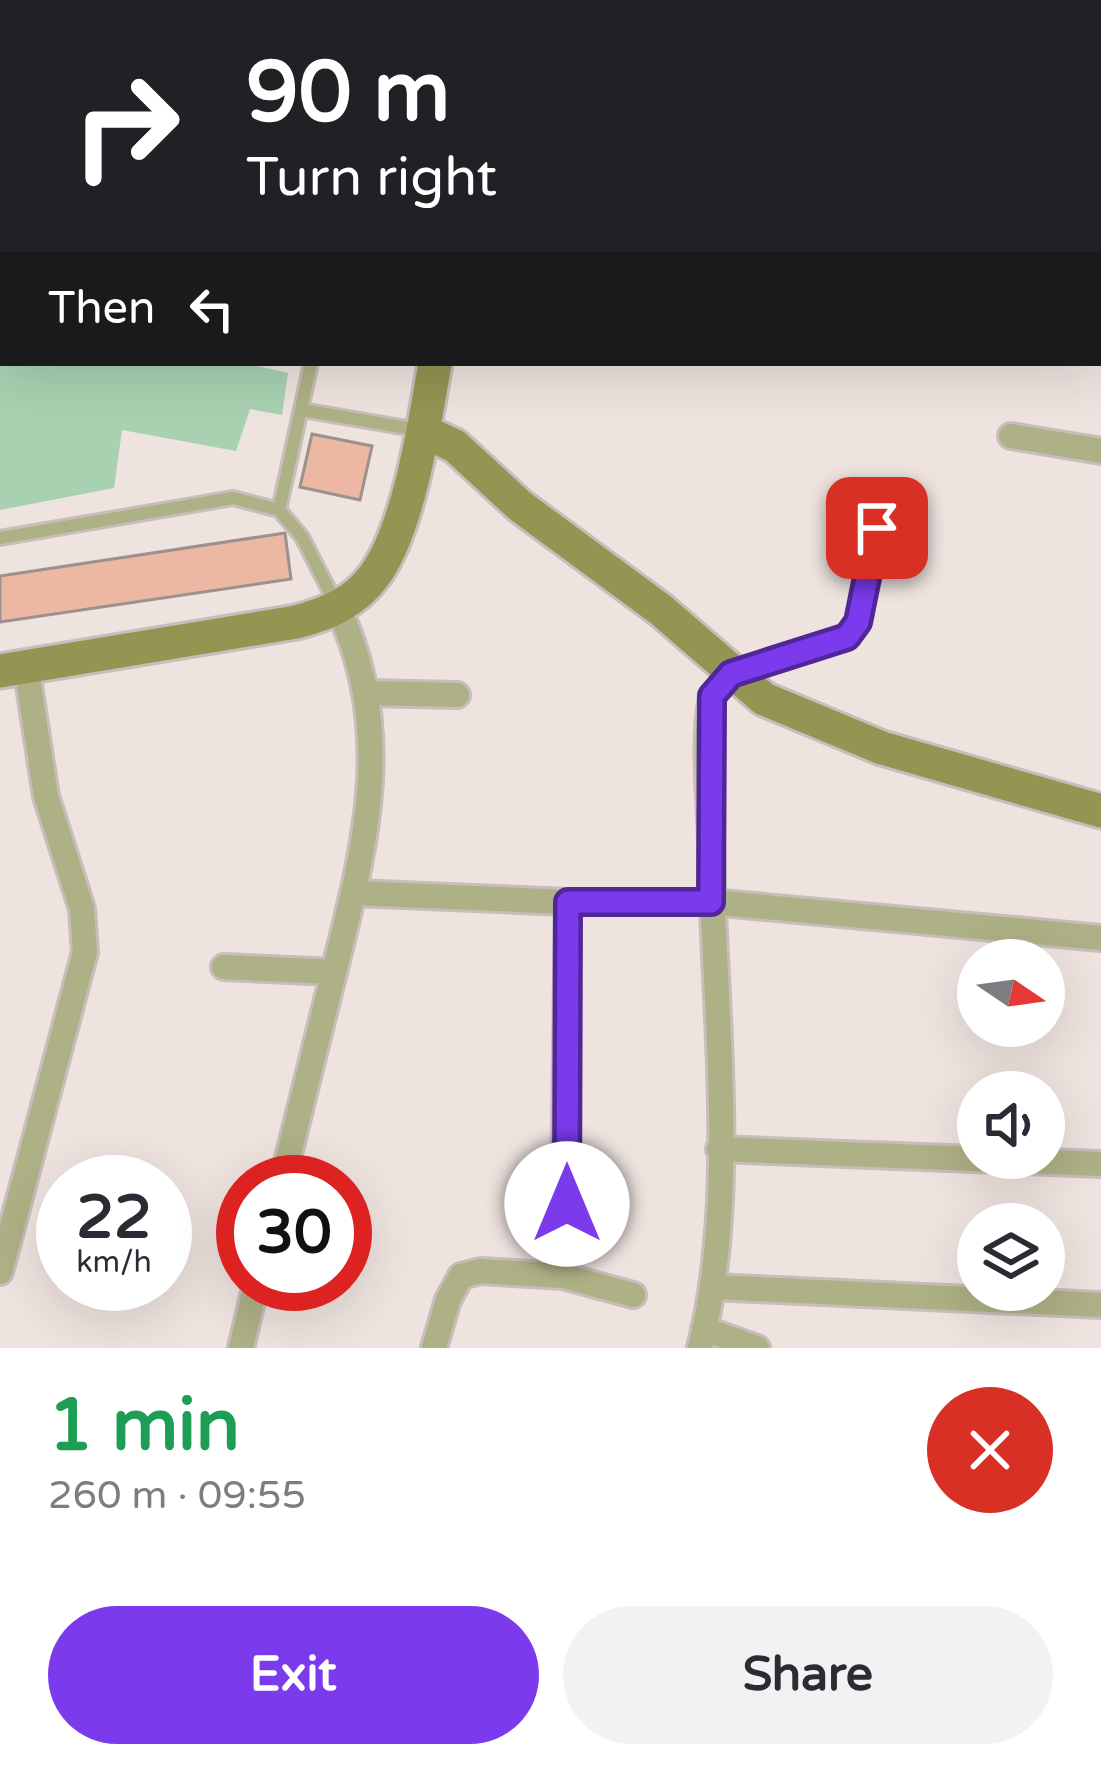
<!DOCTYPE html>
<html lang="en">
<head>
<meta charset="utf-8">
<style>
  :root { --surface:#fff; --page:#f2f2f3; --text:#2b2b33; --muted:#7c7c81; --accent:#7c3aed }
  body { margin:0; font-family:"Varela Round",sans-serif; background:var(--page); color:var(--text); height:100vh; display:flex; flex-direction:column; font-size:45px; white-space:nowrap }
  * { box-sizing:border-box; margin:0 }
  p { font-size:39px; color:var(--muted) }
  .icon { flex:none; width:66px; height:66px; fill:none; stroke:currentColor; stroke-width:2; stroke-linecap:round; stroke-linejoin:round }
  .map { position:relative; height:1348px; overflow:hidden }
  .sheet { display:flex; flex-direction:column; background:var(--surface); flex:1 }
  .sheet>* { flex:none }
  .hud { position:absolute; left:0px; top:0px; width:1101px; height:366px; box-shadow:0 12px 48px #0002; background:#202124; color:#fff; overflow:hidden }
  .needle { width:78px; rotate:103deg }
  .tools { position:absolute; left:957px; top:939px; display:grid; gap:24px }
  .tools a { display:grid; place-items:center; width:108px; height:108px; border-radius:50%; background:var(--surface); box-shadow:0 12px 48px #0002; font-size:60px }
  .speed { position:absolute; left:36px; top:1155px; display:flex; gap:24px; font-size:60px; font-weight:700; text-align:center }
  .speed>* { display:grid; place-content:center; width:156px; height:156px; border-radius:50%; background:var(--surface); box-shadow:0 12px 48px #0002; line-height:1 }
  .speed small { font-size:30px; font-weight:400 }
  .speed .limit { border:18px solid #d22; background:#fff; color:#111 }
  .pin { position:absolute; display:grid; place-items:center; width:102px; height:102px; color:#fff; margin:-51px; border-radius:24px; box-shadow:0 6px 18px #0006 }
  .me { position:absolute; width:132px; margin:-66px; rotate:0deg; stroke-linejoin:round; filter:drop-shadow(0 0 9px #0008) }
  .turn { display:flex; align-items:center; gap:42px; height:252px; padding:0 48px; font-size:54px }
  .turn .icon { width:156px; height:156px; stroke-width:2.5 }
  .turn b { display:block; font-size:84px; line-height:102px }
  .then { display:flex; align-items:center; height:114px; padding:0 48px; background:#0003; gap:24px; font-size:45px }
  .round { display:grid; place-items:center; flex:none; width:126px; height:126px; border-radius:63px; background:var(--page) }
  .overview { display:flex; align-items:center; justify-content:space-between; height:204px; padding:0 48px }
  h1 { font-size:72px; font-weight:700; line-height:90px; color:#1e9e55 }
  .action { display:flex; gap:24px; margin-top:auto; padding:24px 48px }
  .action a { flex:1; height:138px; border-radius:72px; background:var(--accent); color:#fff; font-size:48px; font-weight:700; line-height:138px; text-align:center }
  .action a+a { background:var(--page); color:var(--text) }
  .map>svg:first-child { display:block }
</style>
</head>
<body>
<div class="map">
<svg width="1101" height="1348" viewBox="0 0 1101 1348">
  <rect width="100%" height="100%" fill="#eee3df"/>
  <path fill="#a8d1b1" d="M0,304L3,363H245L288,373L282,415L250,409L236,451L122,430L114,488L0,510Z"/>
  <g fill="#ecb7a3" stroke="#9b918d" stroke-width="3">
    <path d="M312,434L372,446L360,500L300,487Z"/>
    <path d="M285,533L291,579L0,622V576Z"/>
  </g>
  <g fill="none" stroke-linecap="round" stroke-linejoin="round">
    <defs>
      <g id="lane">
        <path d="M0,202H3"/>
        <path d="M302,410L419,430"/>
        <path d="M279,510L311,363"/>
        <path d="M0,538L233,498L279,510L302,537L336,604"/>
      </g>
      <g id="street">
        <path d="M890,3L891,0"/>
        <path d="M1092,3L1093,0"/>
        <path d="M1011,436L1101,451"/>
        <path d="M367,693L457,695"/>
        <path d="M354,893L568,902H711L1101,938"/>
        <path d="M224,967L334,972"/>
        <path d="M719,1149L1101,1164"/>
        <path d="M282,1182C299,1113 316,1045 333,976C364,851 397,732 338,608"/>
        <path d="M0,1272L85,952L82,909L46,796L26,666"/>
        <path d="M563,1276L633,1295"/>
        <path d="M713,1287L1101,1305"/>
        <path d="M704,1329L757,1348"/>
        <path d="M241,1348L256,1284"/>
        <path d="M434,1348L448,1300L461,1276L481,1271L563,1276L568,902"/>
        <path d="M700,1348C739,1195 713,1003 711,843C710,795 703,743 712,696L731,674L847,637L858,622L877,528"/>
      </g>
      <g id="secondary">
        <path d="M512,3L513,0"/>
        <path d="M423,431L455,446L520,506L661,610L764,699L882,748L1101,811"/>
        <path d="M0,671L296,622C327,614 354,603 374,576C409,530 425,421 435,363"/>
      </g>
    </defs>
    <use href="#lane" stroke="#c7bdba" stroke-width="18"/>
    <use href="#street" stroke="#c7bdba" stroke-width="30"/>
    <use href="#secondary" stroke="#c7bdba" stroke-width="39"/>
    <use href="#lane" stroke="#aeb085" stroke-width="12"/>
    <use href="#street" stroke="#aeb085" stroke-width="24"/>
    <use href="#secondary" stroke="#949453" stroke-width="33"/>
  </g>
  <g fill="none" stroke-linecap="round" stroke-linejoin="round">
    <defs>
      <path id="route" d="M567,1204L568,902H711L712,696L731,674L847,637L858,622L877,528"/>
    </defs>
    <use href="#route" stroke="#51269a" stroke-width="30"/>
    <use href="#route" stroke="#7c3aed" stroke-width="21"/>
  </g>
</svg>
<div class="tools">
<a><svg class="needle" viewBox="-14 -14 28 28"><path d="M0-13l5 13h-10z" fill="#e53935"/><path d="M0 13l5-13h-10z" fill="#7c7c81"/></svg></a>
<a><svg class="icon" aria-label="sound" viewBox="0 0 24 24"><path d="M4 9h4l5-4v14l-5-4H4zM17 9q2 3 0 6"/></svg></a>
<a><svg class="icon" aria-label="layers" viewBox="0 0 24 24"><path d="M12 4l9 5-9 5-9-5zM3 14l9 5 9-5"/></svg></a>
</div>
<div class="speed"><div>22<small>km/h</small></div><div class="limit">30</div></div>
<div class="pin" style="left:877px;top:528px;background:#d93025"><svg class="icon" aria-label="arrive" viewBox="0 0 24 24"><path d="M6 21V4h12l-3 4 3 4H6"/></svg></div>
<svg class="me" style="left:567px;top:1204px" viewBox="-20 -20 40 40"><circle r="19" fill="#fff"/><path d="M0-13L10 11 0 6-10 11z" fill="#7c3aed"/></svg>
<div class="hud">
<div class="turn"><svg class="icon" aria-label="right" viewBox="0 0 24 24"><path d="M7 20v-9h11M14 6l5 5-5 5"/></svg><div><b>90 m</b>Turn right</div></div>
<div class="then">Then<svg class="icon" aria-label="left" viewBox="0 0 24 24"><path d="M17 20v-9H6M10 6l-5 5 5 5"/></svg></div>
</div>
</div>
<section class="sheet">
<div class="overview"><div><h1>1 min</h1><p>260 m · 09:55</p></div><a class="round" style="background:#d93025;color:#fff"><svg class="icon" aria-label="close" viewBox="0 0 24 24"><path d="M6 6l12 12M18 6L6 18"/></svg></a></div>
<div class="action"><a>Exit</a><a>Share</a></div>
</section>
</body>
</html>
